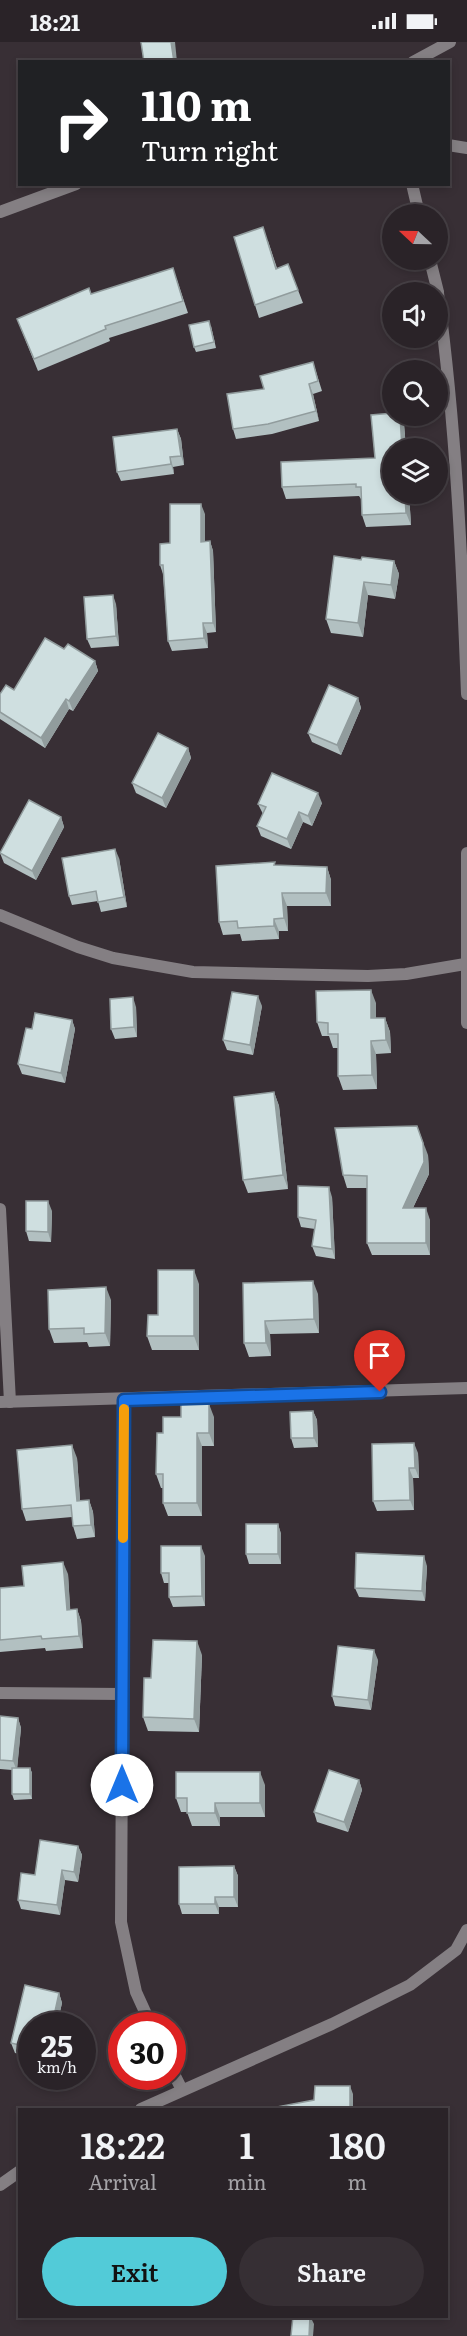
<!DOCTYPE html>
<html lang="en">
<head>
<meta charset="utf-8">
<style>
  :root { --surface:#2a2328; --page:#362f34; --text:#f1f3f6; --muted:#a5a4a8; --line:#464045; --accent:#52cbd8 }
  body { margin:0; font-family:Literata,serif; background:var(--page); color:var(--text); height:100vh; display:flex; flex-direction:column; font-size:22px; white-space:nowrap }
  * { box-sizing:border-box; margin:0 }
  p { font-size:20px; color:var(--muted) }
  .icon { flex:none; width:33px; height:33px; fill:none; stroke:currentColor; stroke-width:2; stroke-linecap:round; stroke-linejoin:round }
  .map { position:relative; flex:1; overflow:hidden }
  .sheet { position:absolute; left:18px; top:2066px; width:430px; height:210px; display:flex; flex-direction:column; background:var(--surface); border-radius:0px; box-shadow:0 3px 9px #0003,0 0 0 2px var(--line) }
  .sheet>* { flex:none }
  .top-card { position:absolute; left:18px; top:18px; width:432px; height:126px; border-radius:0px; box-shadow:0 3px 9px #0003,0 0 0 2px var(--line); background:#202124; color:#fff; overflow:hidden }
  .needle { width:39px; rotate:292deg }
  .controls { position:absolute; left:382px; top:162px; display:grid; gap:12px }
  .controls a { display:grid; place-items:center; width:66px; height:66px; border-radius:50%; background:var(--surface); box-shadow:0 3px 9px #0003,0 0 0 2px var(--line); font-size:30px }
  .speed { position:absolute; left:18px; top:1970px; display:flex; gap:12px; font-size:30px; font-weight:700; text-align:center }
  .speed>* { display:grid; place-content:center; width:78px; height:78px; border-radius:50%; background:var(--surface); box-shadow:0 3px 9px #0003,0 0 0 2px var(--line); line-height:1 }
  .speed small { font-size:15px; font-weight:400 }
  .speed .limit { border:9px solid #d22; background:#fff; color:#111 }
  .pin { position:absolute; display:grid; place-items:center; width:51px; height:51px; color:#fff; margin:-62px -26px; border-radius:50% 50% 50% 0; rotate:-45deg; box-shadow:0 0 6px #0007 }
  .pin .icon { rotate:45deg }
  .me { position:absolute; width:66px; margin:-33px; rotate:0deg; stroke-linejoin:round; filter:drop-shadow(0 0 4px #0008) }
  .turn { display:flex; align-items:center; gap:21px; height:126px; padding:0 24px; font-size:27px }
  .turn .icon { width:78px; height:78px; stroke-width:2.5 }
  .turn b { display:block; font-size:42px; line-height:51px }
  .eta { display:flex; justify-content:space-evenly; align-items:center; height:102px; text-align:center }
  .eta b { font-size:36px; font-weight:600; line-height:42px }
  .primary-button { display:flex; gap:12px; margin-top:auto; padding:12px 24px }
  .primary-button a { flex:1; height:69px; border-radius:36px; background:var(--accent); color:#111; font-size:24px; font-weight:600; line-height:69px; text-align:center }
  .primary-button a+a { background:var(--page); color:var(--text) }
  .status { display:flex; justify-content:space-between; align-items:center; height:42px; padding:0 30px; background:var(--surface); direction:ltr }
  .status svg { height:16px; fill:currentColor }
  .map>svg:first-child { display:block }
</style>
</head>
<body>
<div class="status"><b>18:21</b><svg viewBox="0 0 49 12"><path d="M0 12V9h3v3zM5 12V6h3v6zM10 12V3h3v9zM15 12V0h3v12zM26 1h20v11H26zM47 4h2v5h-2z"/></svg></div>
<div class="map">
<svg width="467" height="2294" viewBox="0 0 467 2294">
  <rect width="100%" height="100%" fill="#382f35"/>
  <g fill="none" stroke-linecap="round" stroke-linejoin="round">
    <g stroke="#847f83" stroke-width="12">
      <path d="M413,20L450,0"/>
      <path d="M448,103L467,106"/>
      <path d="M412,142L419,172"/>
      <path d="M0,170L76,142"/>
      <path d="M430,218L438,250"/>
      <path d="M438,251C456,384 462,518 467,652"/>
      <path d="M467,811V981"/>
      <path d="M0,873L78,905L113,916L193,930L368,934L406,932L465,922"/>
      <path d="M0,1167L10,1360"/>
      <path d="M124,1358L121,1880L136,1950L151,1983"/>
      <path d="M0,1360L467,1346"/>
      <path d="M0,1651L123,1652"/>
      <path d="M172,2028L182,2048"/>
      <path d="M141,2067L332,1982L410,1943L456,1908L467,1888"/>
      <path d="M0,2143L20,2129"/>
    </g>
  </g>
  <g fill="#b2c0c1">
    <path d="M268,199L277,226L298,248L303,261L259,276L255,263Z"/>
    <path d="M177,238L188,271L109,296L110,299L38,329L17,277L91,252Z"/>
    <path d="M211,284L216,306L196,310L194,305Z"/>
    <path d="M313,320L322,349L313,352L319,379L272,392L236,397L233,387L264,347Z"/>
    <path d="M393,374H401L404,382L406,406H393L409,452L411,483L366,485L362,473L361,457L359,454L286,457L282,445L375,416Z"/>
    <path d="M177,387L181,397L184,423L173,425L174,432L121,439L117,430Z"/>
    <path d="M205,472V499H210L213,509L216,590L207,591L208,606L172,609L168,599L163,532L160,523L170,501Z"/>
    <path d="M361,518L394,519L399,532L395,557L368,553L363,595L331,591L326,577Z"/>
    <path d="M116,562L119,604L91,606L87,597Z"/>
    <path d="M64,607L95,619L98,629L73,669L69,667L45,706L0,677V652L14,648Z"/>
    <path d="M358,656L361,666L341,713L312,700L308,691Z"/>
    <path d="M188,706L191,716L166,766L136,751L132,741Z"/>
    <path d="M322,761L312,784L303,780L291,807L261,794L257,784L263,772L258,762Z"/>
    <path d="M61,775L64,785L36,838L4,821L0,811Z"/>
    <path d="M119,816L127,865L101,870L98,859L72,863L69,854Z"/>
    <path d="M276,823L327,825L331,838V864H287L288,889H279V897L242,899L240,892L223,893L219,880Z"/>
    <path d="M376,961V976H385L390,990L391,1011L376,1012L377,1047L343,1048L338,1034V1006H333L329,994H322L317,980Z"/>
    <path d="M262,964L253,1013L227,1008L223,998Z"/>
    <path d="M136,965L137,995L115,997L111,987Z"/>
    <path d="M72,978L75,987L65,1041L22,1032L18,1022L32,987Z"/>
    <path d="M274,1050L279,1064L288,1147L248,1151L243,1138Z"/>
    <path d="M428,1113L429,1132L413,1166L430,1178V1213H372L367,1201V1146H347L343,1133Z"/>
    <path d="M332,1155L335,1217L316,1214L312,1204L315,1187L301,1185L298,1175Z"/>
    <path d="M52,1169L51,1200L29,1199L26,1189Z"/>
    <path d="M243,1241L318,1252L319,1291L270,1292L271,1314L249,1315L244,1301Z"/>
    <path d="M199,1242V1308H152L147,1294L158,1273Z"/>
    <path d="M111,1258L110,1304L89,1305L87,1300L54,1301L49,1287Z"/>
    <path d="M313,1369L317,1378L318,1405L294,1406L291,1396Z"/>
    <path d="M214,1375V1404H202V1474H168L163,1461V1446H161L156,1432L163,1391Z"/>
    <path d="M418,1411L419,1436H413L414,1468L377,1469L373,1459Z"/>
    <path d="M77,1416L80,1458H89L93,1470L95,1495L77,1497L73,1484L72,1475L26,1479L22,1467Z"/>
    <path d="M278,1482L281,1492V1522H249L246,1512Z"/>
    <path d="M205,1514V1564L173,1565L169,1555V1541H164L161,1531Z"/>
    <path d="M427,1524L425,1559L359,1555L355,1546Z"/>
    <path d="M68,1532L70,1567H77L81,1579L83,1606L46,1609L45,1606L0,1610V1546L24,1544Z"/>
    <path d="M202,1613L199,1690L148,1689L143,1675L151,1636Z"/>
    <path d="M378,1618L371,1668L335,1664L332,1654Z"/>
    <path d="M0,1674L18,1676L21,1686L17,1726H30L32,1731V1757L14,1758L12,1752V1728L0,1727Z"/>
    <path d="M359,1738L362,1748L348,1790L317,1780L314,1770Z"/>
    <path d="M265,1743V1775H220V1784H192L187,1770H181L176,1756Z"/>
    <path d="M78,1804L82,1813L78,1840L65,1838L60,1873L21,1867L18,1858L35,1833Z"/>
    <path d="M234,1824L238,1834V1865H219V1872H182L179,1862Z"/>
    <path d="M25,1943L59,1951L62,1961L57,1983H32V2015L15,2011L11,2001Z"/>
  </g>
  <g fill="#919c9d">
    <path d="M171,0H175L177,20H174Z"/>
    <path d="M309,342L313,352L319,379L316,369Z"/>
    <path d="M400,374H401L404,382L406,406H402Z"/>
    <path d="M177,387L181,397L184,423L181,414Z"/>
    <path d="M170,415L173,425L174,432L171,422Z"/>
    <path d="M405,452H409L411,483L406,471Z"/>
    <path d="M201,462L205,472V509L201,500Z"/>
    <path d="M210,499L213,509L216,590L213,581Z"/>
    <path d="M394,519L399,532L395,557L391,543Z"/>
    <path d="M364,540L368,553L363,595L358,581Z"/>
    <path d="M113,553L116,562L119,604L116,594Z"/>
    <path d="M203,581L207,591L208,606L204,596Z"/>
    <path d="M95,619L98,629L73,669L69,659Z"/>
    <path d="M358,656L361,666L341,713L337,703Z"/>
    <path d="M66,657L69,667L45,706L41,696Z"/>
    <path d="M188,706L191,716L166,766L162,756Z"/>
    <path d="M318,751L322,761L312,784L308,774Z"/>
    <path d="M299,770L303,780L291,807L287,797Z"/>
    <path d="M61,775L64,785L36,838L32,829Z"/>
    <path d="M115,807L119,816L127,865L124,855Z"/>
    <path d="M327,825L331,838V864L326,851Z"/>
    <path d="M282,851L287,864L288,889L284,876Z"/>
    <path d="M274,877L279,889V897L274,884Z"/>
    <path d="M371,948L376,961V990L371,976Z"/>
    <path d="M258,954L262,964L253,1013L250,1003Z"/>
    <path d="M133,955L136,965L137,995L134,985Z"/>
    <path d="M385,976L390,990L391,1011L386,998Z"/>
    <path d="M72,978L75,987L65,1041L61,1031Z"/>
    <path d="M371,999L376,1012L377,1047L372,1033Z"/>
    <path d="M274,1050L279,1064L288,1147L283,1133Z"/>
    <path d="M417,1084L428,1113L429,1132L407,1178L403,1166Z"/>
    <path d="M329,1145L332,1155L335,1217L332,1207Z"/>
    <path d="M48,1159L52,1169L51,1200L48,1190Z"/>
    <path d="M426,1166L430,1178V1213L426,1201Z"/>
    <path d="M194,1228L199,1242V1308L194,1294Z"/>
    <path d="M313,1239L318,1252L319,1291L314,1277Z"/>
    <path d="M106,1245L111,1258L110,1304L105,1291Z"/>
    <path d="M265,1279L270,1292L271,1314L266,1301Z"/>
    <path d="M209,1362L214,1375V1404L209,1391Z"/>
    <path d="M313,1369L317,1378L318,1405L314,1396Z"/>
    <path d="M197,1391L202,1404V1474L197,1461Z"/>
    <path d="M414,1401L418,1411L419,1436L415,1426Z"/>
    <path d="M72,1403L77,1416L81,1471L77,1459Z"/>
    <path d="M409,1426L413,1436L414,1468L410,1458Z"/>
    <path d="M89,1458L93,1470L95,1495L91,1483Z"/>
    <path d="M278,1482L281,1492V1522L278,1512Z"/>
    <path d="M201,1504L205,1514V1564L202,1554Z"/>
    <path d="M424,1514L427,1524L425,1559L422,1549Z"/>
    <path d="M63,1520L68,1532L71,1579L67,1568Z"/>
    <path d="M77,1567L81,1579L83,1606L79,1594Z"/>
    <path d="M197,1599L202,1613L199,1690L194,1677Z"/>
    <path d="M374,1608L378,1618L371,1668L368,1658Z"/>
    <path d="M18,1676L21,1686L17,1729L13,1719Z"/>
    <path d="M30,1726L32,1731V1757L30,1752Z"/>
    <path d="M260,1730L265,1743V1775L260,1761Z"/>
    <path d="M359,1738L362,1748L348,1790L344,1780Z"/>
    <path d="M215,1761L220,1775V1784L215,1771Z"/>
    <path d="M78,1804L82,1813L78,1840L74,1830Z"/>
    <path d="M234,1824L238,1834V1865L234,1855Z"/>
    <path d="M62,1828L65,1838L60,1873L57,1863Z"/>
    <path d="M215,1855L219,1865V1872L215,1862Z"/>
    <path d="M59,1951L62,1961L57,1983H52Z"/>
    <path d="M350,2044L353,2052V2067H350Z"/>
    <path d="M310,2274L314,2282L313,2294H309Z"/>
  </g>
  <g fill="#cfdfe0" stroke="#919c9d" stroke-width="1.5">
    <path d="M141,0H171L174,20H144Z"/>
    <path d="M263,185L276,227L288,222L298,248L255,263L234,195Z"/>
    <path d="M173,226L183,259L105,284L106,287L34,317L17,277L89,246L91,252Z"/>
    <path d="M209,279L214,300L194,305L189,283Z"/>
    <path d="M313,320L318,339L309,342L316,369L268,382L233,387L227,352L264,347L260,334Z"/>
    <path d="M393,371V374H400L402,406H393V452H405L406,471L362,473L361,445H356V442L282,445L281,420L375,416L371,373Z"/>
    <path d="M177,387L181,414L170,415L171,422L117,430L113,395Z"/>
    <path d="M170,462H201V500L210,499L213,581H203L204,596L168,599L163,523H160V502L170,501Z"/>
    <path d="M334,514L361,518L362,515L394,519L391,543L364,540L358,581L326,577Z"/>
    <path d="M113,553L116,594L87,597L84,555Z"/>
    <path d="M45,596L64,607L68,602L95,619L69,659L66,657L41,696L0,670V652L6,643L14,648Z"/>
    <path d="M329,643L358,656L337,703L308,691Z"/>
    <path d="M158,691L188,706L162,756L132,741Z"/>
    <path d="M272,731L318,751L308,774L299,770L287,797L257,784L266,765L258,762Z"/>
    <path d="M29,758L61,775L32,829L0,811Z"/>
    <path d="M115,807L124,855L98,860L96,849L69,854L62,816Z"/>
    <path d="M275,820L274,823L327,825L326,851H282L284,876L274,877V884L238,886L237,879L219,880L216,824Z"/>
    <path d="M371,948V976H385L386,998L371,999L372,1033L338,1034V992H328V981L317,980L316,949Z"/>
    <path d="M232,950L258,954L250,1003L223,998Z"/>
    <path d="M133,955L134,985L111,987L110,957Z"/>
    <path d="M35,971L72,978L61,1031L18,1022L26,986L32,987Z"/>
    <path d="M274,1050L283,1133L243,1138L234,1055Z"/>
    <path d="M417,1084L423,1101L424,1120L403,1166H426V1201H367V1134L343,1133L335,1086Z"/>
    <path d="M298,1144L329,1145L332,1207L312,1204L316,1178L298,1175Z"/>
    <path d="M26,1159H48V1190L26,1189Z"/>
    <path d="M158,1228H194V1294H147L148,1273H158Z"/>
    <path d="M313,1239L314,1277L265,1279L266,1301H244L243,1241Z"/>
    <path d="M106,1245L105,1291L84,1292V1286L49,1287L48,1248Z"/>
    <path d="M181,1362H209V1391H197V1461H163V1432H156L157,1391H163V1375H181Z"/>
    <path d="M313,1369L314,1396H291L290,1370Z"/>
    <path d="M414,1401L415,1426H409L410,1458L373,1459L372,1402Z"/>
    <path d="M72,1403L77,1459L89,1458L91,1483L73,1484L71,1463L22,1467L17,1408Z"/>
    <rect x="246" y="1482" width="32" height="30"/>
    <path d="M161,1504H201L202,1554L169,1555V1531H161Z"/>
    <path d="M356,1511L424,1514L422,1549L355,1546Z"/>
    <path d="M63,1520L67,1568L77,1567L79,1594L42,1597L41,1594L0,1598V1546L24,1544L22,1524Z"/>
    <path d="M153,1598L197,1599L194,1677L143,1675L144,1636H151Z"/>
    <path d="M338,1604L374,1608L368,1658L332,1654Z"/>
    <path d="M0,1674L18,1676L13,1719L0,1718Z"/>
    <rect x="12" y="1726" width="18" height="26"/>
    <path d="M329,1728L359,1738L344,1780L314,1770Z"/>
    <path d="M176,1730H260V1761H215V1771H187V1756H176Z"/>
    <path d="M40,1798L78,1804L74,1830L62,1828L57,1863L18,1858L21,1831L35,1833Z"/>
    <path d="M234,1824V1855H215V1862H179V1825Z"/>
    <path d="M25,1943L59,1951L52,1983H32V2006L11,2001Z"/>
    <path d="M315,2044H350V2067H271V2066L314,2058Z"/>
    <path d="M293,2274H310L309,2294H291Z"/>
  </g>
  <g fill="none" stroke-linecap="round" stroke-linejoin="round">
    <defs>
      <path id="route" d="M122,1743L124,1358L380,1350"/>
    </defs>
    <use href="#route" stroke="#114b97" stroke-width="15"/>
    <use href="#route" stroke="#1a73e8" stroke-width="10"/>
    <path stroke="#f59e0b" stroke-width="10" d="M123,1496L124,1367"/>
  </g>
</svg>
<div class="controls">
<a><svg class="needle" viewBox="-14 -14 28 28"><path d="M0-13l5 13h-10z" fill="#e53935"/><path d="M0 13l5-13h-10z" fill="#a5a4a8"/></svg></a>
<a><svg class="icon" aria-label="sound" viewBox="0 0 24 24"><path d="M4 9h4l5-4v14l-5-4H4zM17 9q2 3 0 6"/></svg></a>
<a><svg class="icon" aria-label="search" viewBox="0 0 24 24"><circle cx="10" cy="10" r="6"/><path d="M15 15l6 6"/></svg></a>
<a><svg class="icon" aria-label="layers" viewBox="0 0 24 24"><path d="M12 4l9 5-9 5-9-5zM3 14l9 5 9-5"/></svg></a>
</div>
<div class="speed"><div>25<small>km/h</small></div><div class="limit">30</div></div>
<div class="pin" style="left:380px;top:1350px;background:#d93025"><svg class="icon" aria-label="arrive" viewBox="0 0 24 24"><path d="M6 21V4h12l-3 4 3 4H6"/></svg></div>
<svg class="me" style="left:122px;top:1743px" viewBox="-20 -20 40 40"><circle r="19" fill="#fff"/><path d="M0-13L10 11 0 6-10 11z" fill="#1a73e8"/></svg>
<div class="top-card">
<div class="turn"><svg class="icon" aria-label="right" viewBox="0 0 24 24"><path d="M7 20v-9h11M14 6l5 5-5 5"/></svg><div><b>110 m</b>Turn right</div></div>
</div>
<section class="sheet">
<div class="eta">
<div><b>18:22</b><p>Arrival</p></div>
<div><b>1</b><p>min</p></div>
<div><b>180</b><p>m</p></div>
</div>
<div class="primary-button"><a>Exit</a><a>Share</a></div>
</section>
</div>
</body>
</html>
